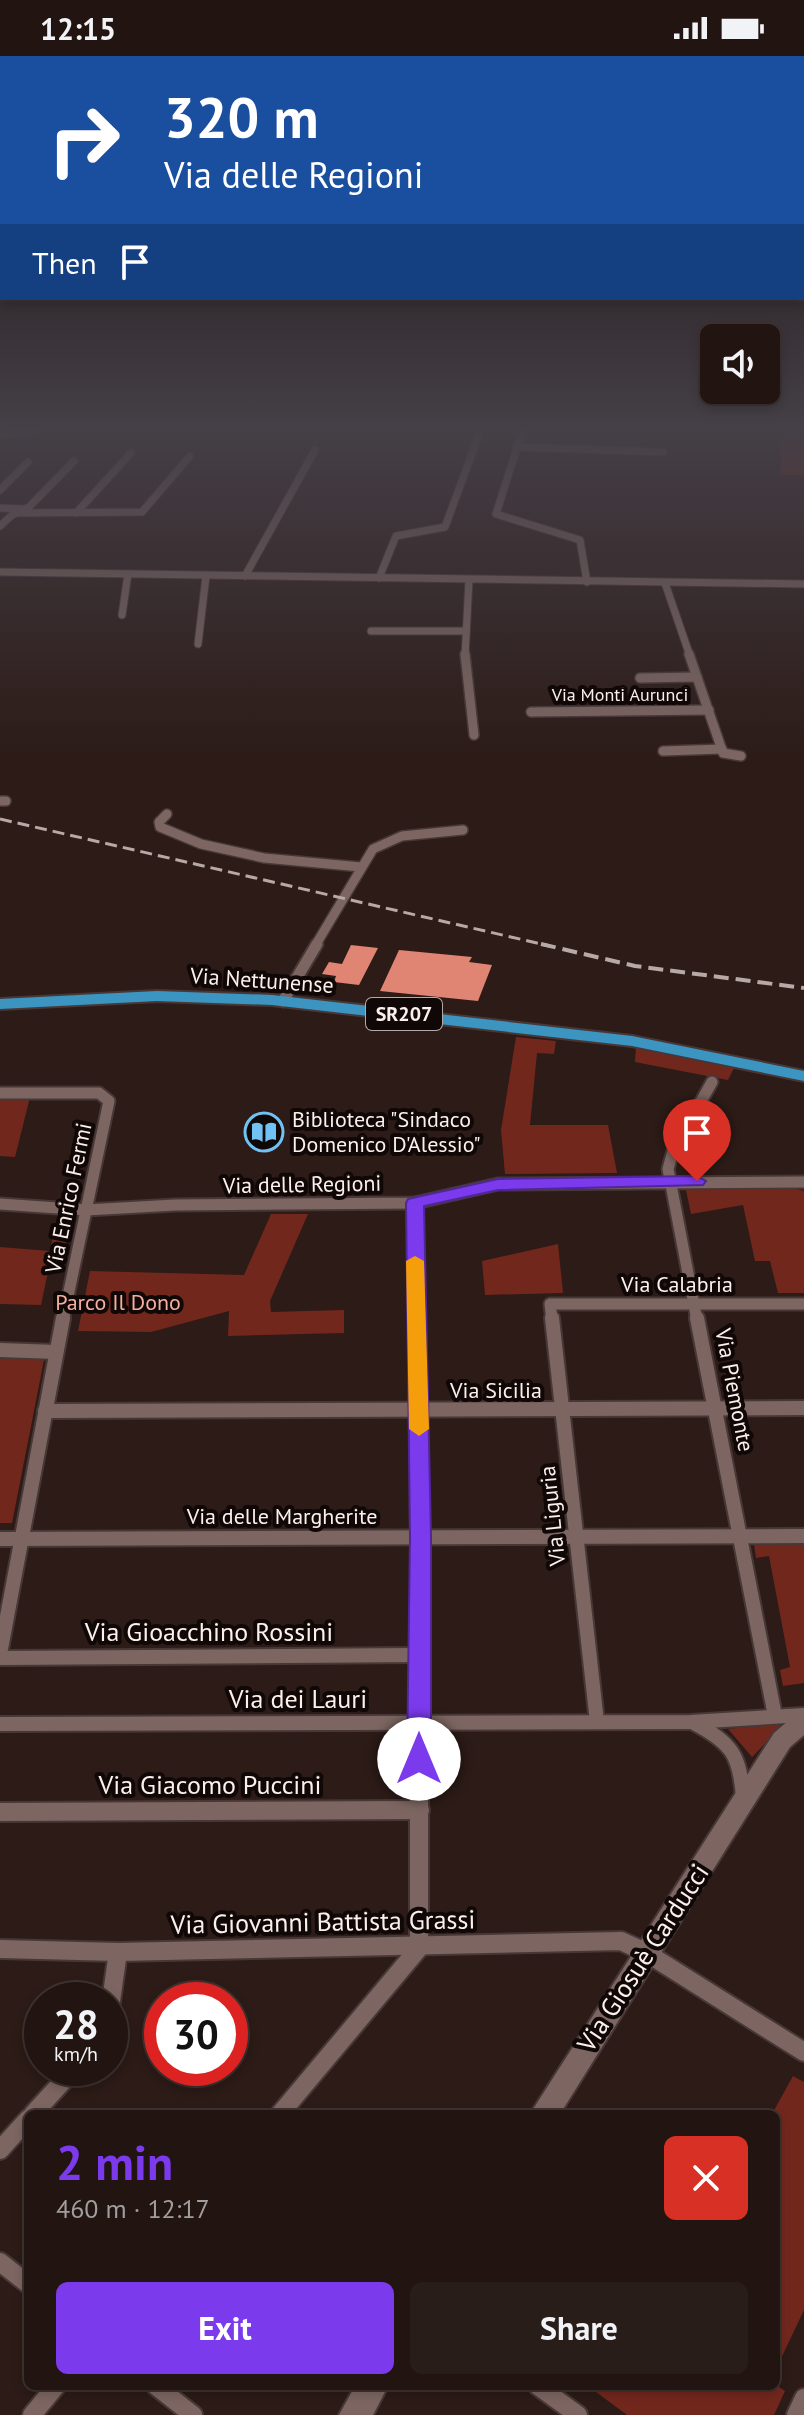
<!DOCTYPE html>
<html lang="en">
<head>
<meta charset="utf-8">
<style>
  :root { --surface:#211411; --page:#291d1a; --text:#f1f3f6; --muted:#a29e9f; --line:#3e3331; --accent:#7c3aed }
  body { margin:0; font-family:"PT Sans",sans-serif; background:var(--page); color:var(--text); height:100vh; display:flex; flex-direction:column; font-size:30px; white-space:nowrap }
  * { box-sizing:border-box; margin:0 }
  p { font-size:26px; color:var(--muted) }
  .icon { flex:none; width:44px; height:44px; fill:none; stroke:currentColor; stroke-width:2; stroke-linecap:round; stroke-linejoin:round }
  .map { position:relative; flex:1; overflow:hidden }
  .drawer { position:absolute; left:24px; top:2054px; width:756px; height:280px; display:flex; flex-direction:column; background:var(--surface); border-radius:12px; box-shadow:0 4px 12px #0003,0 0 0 2px var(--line) }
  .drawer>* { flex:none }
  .hud { position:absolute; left:0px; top:0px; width:804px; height:244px; box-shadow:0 4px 12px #0003,0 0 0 2px var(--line); background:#1a4fa0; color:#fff; overflow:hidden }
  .controls { position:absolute; left:700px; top:268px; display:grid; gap:16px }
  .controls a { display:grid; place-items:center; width:80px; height:80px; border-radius:12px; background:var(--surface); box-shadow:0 4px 12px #0003,0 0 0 2px var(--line); font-size:40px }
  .speed { position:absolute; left:24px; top:1926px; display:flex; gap:16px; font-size:40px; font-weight:700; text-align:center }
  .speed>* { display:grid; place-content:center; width:104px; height:104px; border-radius:50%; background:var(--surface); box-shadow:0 4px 12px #0003,0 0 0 2px var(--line); line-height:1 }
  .speed small { font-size:20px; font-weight:400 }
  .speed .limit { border:12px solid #d22; background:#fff; color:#111 }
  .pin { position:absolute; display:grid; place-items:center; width:68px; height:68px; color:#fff; margin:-82px -34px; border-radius:50% 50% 50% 0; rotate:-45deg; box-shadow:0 0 8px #0007 }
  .pin .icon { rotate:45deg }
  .me { position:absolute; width:88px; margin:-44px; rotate:0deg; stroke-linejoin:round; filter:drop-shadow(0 0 6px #0008) }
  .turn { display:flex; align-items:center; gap:28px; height:168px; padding:0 32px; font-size:36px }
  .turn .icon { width:104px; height:104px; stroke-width:2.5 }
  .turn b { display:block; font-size:56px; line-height:68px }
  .then { display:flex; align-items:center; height:76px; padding:0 32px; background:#0003; gap:16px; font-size:30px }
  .round { display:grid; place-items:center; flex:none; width:84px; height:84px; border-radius:12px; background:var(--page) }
  .headline { display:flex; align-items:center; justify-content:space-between; height:136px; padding:0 32px }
  h1 { font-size:48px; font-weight:800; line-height:60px; color:var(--accent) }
  .primary-button { display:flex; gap:16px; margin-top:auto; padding:16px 32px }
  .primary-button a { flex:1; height:92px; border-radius:12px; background:var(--accent); color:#fff; font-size:32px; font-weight:800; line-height:92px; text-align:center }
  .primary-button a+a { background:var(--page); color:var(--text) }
  .status { display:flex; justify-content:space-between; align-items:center; height:56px; padding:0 40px; background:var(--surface); direction:ltr }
  .status svg { height:22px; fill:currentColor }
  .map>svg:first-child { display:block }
</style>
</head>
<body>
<div class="status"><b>12:15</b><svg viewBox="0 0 49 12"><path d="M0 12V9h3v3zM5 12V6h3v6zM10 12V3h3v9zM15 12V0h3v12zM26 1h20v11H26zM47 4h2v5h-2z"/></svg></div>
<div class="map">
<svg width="804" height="2359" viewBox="0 0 804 2359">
  <rect width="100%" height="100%" fill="#2c1b17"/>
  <g fill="#72271d">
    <path d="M780,373H804V419H781Z"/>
    <path d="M516,981L556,985L554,998L537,997L530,1069H608L617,1117L505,1118L501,1074Z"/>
    <path d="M636,988L736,1008L728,1024L635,1006Z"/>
    <path d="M0,1041H30L15,1101L0,1100Z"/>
    <path d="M792,1132L804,1135V1237H778L770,1205H755L743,1149L691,1158L686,1134Z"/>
    <path d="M271,1158H308L270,1245L271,1256L344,1254V1277L228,1280L229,1255L151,1276L78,1275L90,1215L244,1219Z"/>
    <path d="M57,1160L70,1162L64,1196L52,1197L41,1249L0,1248V1191L50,1195Z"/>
    <path d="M558,1188L563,1237L485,1239L482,1205Z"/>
    <path d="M0,1302L44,1304L12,1467H0Z"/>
    <path d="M754,1488H804V1627L783,1630L780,1614L790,1611L769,1500L756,1502Z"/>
    <path d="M786,1666L752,1701L728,1673Z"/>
    <path d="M793,2020L804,2026V2254L776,2313V2058H772Z"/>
    <path d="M776,2329L785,2335L774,2359H627L588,2330Z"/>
  </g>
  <g fill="#e08474">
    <path d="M351,889L378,892L359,929L334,926L336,920L322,918L329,906L342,908Z"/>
    <path d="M399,894L472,901L469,906L492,909L478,945L380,935Z"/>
  </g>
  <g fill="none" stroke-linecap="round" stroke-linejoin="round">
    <defs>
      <g id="street-far4">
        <path d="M523,373L496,458L580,484L587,526"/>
        <path d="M0,379L37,373"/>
        <path d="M516,391L663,396"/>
        <path d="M0,434L28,406"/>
        <path d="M0,452L23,453"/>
        <path d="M14,457L142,456L190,400"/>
        <path d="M76,457L131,397"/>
        <path d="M0,470L12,459L29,451L74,405"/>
        <path d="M0,516L804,528"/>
        <path d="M245,520L315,394"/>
        <path d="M379,522L396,480L445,471L481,373"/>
        <path d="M665,527L690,600"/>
        <path d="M122,559L128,518"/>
        <path d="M371,575H466"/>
        <path d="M198,588L206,520"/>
        <path d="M465,600L469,524"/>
      </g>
      <g id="street-far3">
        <path d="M465,598L474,679"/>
        <path d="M689,598L723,697L741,700"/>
        <path d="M640,622L697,621"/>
        <path d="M531,656L709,654"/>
        <path d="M663,695L722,693"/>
        <path d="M0,745H6"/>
        <path d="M167,758L159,766L160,771L201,788L264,802L361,811"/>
        <path d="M315,890L373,793L402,780L463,774"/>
      </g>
      <g id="street-far2">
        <path d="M283,945L317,888"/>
        <path d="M0,1037H99L109,1045L63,1264"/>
        <path d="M415,1147L417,1264"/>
        <path d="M0,1148L86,1154L175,1149L415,1147L498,1128L804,1126"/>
        <path d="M552,1264L550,1248H804"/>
        <path d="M697,1264L668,1113L673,1095L712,1026"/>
      </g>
      <g id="street-far1">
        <path d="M417,1262L419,1743"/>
        <path d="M552,1262L597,1666"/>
        <path d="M697,1262L775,1660"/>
        <path d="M0,1294L56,1296"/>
        <path d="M45,1355L804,1352"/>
        <path d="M0,1483L804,1480"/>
        <path d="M0,1598L63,1262"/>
        <path d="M0,1602L418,1599"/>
        <path d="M694,1667C732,1687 740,1699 743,1742"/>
        <path d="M0,1668L691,1666L804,1659"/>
      </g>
      <g id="street">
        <path d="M0,1756L420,1754"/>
        <path d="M419,1892V1741"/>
        <path d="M0,1893L118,1896L621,1885L645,1896L804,1996"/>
        <path d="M110,1952L118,1896"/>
        <path d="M33,2058L75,2012"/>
        <path d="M280,2058L419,1892"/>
        <path d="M0,2094L28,2063"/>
        <path d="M0,2206L28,2228"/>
        <path d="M156,2330L193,2359"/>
        <path d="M538,2330L578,2359"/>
        <path d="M32,2359L56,2330"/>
        <path d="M796,2359L804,2342"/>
      </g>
      <g id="secondary">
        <path d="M804,1656V1679L790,1691L560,2058H530L774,1677L796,1658Z"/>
        <path d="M355,2330H388L373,2359H339Z"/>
      </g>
      <path id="primary" d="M157,935L272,939L632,980L804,1015V1025L632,990L272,949L157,945L0,953V943Z"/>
    </defs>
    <use href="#street-far4" stroke="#473837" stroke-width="9"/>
    <use href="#street-far3" stroke="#473837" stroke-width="12"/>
    <use href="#street-far2" stroke="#473837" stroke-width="15"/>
    <use href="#street-far1" stroke="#473837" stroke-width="18"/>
    <use href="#street" stroke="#473837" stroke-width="22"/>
    <use href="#secondary" stroke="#473837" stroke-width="4"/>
    <use href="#primary" stroke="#473837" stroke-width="4"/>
    <use href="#street-far4" stroke="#7d6662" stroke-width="7"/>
    <use href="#street-far3" stroke="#7d6662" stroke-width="9"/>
    <use href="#street-far2" stroke="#7d6662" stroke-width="11"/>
    <use href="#street-far1" stroke="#7d6662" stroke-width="14"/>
    <use href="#street" stroke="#7d6662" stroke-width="18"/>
    <use href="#secondary" fill="#7d6662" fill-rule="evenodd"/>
    <use href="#primary" fill="#3c94c0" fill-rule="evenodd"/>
    <path stroke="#b7a9a5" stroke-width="3" stroke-dasharray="12 6" stroke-linecap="butt" d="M0,763L550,890"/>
    <path stroke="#b7a9a5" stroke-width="4" stroke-dasharray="15 7" stroke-linecap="butt" d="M541,888L635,910L804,932"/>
  </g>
  <linearGradient id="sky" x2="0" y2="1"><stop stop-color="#180f0d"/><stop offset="0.53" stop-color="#453f47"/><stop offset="1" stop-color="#453f47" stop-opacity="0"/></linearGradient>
  <rect width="804" height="703" fill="url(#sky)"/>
  <path fill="#7c3aed" stroke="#51269a" stroke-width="2" d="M697,1120L706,1125L703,1129L498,1134L424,1150L431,1481V1703L428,1710L419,1713L411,1710L407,1703L410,1481L406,1147L408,1143L498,1123Z"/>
  <path fill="#f59e0b" d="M415,1200L424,1205L429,1373L419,1380L409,1373L406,1205Z"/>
  <defs>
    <symbol id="library-ring" viewBox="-11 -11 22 22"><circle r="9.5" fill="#0f0806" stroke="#70c1f4" stroke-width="1.5"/><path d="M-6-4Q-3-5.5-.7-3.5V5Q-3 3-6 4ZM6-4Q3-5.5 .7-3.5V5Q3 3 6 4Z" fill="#70c1f4"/></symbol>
  </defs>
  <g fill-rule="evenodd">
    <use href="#library-ring" x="242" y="1054" width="44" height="44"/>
  </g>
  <g text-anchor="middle" stroke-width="8" stroke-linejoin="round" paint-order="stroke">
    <g font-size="18" fill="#fcefec" stroke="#0f0806">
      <text x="620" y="645">Via Monti Aurunci</text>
    </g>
    <rect fill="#0f0806" stroke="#b5aaa7" stroke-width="2" x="366" y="942" width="76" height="32" rx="6"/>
    <g font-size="20" font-weight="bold" fill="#fcefec">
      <text x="404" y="965">SR207</text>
    </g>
    <g font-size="22" fill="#fcefec" stroke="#0f0806">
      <text transform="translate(262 924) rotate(4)" y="8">Via Nettunense</text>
      <text transform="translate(302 1128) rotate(-1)" y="8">Via delle Regioni</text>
      <text transform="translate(68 1142) rotate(-78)" y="8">Via Enrico Fermi</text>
      <text x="677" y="1236">Via Calabria</text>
      <text x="496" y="1342">Via Sicilia</text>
      <text transform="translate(735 1334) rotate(79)" y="8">Via Piemonte</text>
      <text x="282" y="1468">Via delle Margherite</text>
      <text transform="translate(552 1460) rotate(-96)" y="8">Via Liguria</text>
    </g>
    <g font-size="22" fill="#fcefec" stroke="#0f0806" text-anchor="start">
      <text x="292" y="1071">Biblioteca "Sindaco<tspan x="292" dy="25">Domenico D'Alessio"</tspan></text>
    </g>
    <g font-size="22" fill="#f7aea1" stroke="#0f0806">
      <text x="118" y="1254">Parco Il Dono</text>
    </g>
    <g font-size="26" fill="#fcefec" stroke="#0f0806">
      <text x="209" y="1585">Via Gioacchino Rossini</text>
      <text x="298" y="1652">Via dei Lauri</text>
      <text x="210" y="1738">Via Giacomo Puccini</text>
      <text transform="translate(323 1866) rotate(-1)" y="9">Via Giovanni Battista Grassi</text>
      <text transform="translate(643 1902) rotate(-57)" y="9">Via Giosuè Carducci</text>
    </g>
  </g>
</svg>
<div class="controls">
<a><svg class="icon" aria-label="sound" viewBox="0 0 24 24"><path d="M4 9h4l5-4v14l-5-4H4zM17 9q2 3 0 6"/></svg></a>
</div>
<div class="speed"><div>28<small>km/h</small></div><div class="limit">30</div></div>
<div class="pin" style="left:697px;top:1125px;background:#d93025"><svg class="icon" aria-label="arrive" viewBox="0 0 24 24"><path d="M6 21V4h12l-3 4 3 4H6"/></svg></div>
<svg class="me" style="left:419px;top:1703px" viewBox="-20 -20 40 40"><circle r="19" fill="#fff"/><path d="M0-13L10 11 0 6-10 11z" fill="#7c3aed"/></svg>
<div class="hud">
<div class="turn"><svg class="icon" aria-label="right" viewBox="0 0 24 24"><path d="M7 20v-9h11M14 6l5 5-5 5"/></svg><div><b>320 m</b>Via delle Regioni</div></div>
<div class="then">Then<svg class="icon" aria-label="arrive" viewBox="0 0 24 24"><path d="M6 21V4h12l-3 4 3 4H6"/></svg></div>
</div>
<section class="drawer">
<div class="headline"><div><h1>2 min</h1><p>460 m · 12:17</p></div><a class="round" style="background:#d93025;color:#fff"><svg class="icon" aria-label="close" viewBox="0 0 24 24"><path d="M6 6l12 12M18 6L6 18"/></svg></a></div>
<div class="primary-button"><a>Exit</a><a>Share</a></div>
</section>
</div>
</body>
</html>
